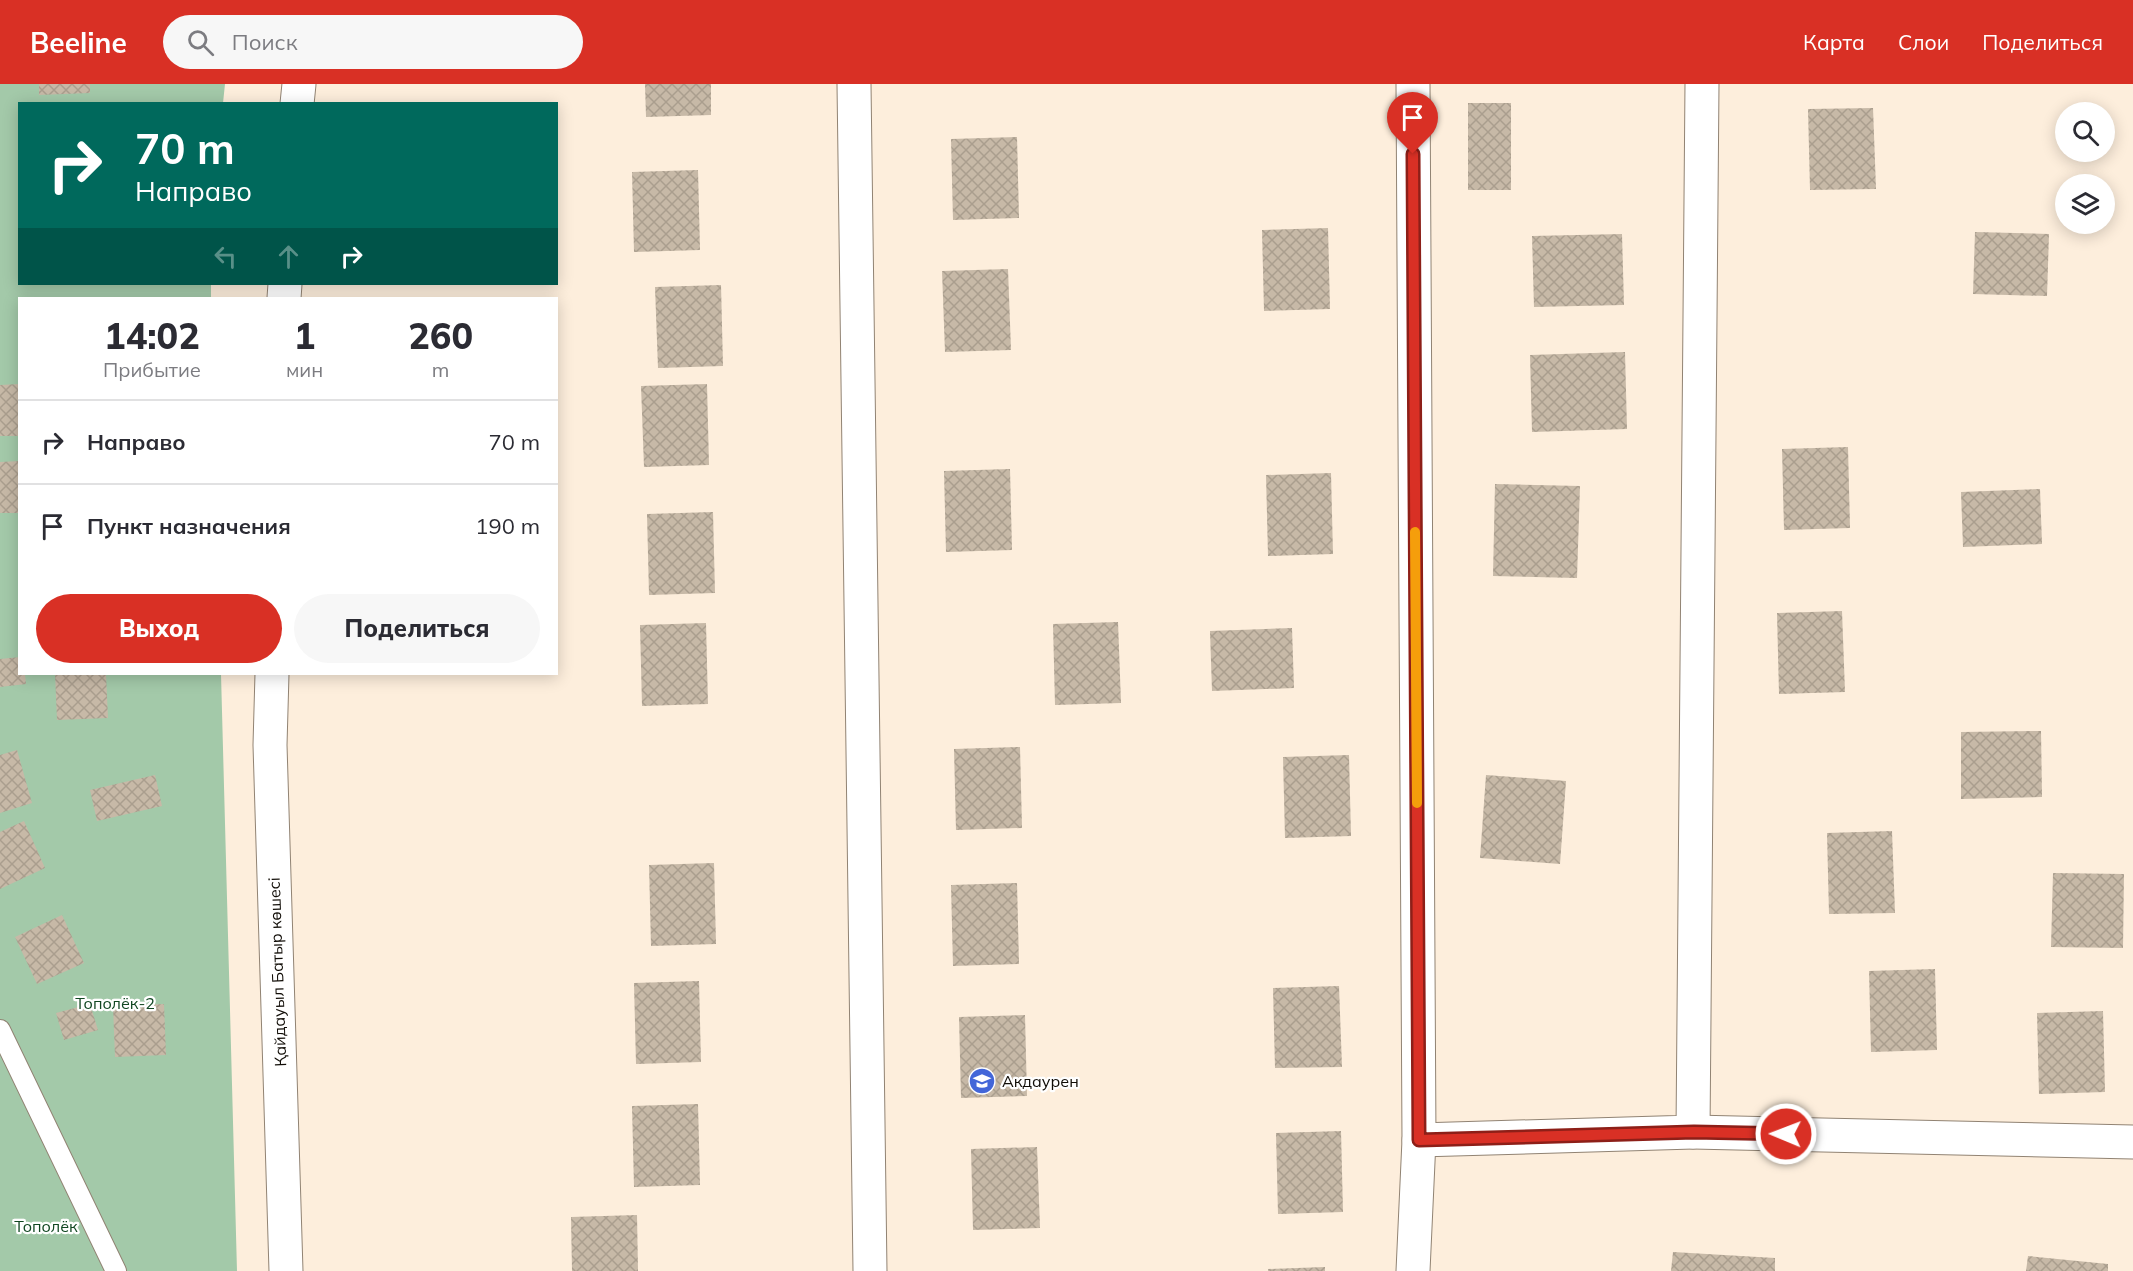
<!DOCTYPE html>
<html lang="ru">
<head>
<meta charset="utf-8">
<style>
  :root { --surface:#fff; --page:#f7f7f7; --text:#2b2b33; --muted:#7c7c81; --line:#e1e1e2; --accent:#d93025 }
  body { margin:0; font-family:Mulish,sans-serif; background:var(--page); color:var(--text); height:100vh; display:flex; flex-direction:column; font-size:22px; white-space:nowrap }
  * { box-sizing:border-box; margin:0 }
  p { font-size:20px; color:var(--muted) }
  .icon { flex:none; width:33px; height:33px; fill:none; stroke:currentColor; stroke-width:2; stroke-linecap:round; stroke-linejoin:round }
  .map { position:relative; flex:1; overflow:hidden }
  .panel { position:absolute; left:18px; top:213px; width:540px; height:378px; display:flex; flex-direction:column; background:var(--surface); border-radius:0px; box-shadow:0 3px 15px #0003 }
  .panel>* { flex:none }
  .guide { position:absolute; left:18px; top:18px; width:540px; height:183px; border-radius:0px; box-shadow:0 3px 15px #0003; background:#00695c; color:#fff; overflow:hidden }
  .buttons { position:absolute; left:2055px; top:18px; display:grid; gap:12px }
  .buttons a { display:grid; place-items:center; width:60px; height:60px; border-radius:50%; background:var(--surface); box-shadow:0 3px 15px #0003; font-size:30px }
  .pin { position:absolute; display:grid; place-items:center; width:51px; height:51px; color:#fff; margin:-62px -26px; border-radius:50% 50% 50% 0; rotate:-45deg; box-shadow:0 0 6px #0007 }
  .pin .icon { rotate:45deg }
  .me { position:absolute; width:66px; margin:-33px; rotate:271deg; stroke-linejoin:round; filter:drop-shadow(0 0 4px #0008) }
  .turn { display:flex; align-items:center; gap:21px; height:126px; padding:0 18px; font-size:27px }
  .turn .icon { width:78px; height:78px; stroke-width:2.5 }
  .turn b { display:block; font-size:42px; line-height:51px }
  .lanes { display:flex; align-items:center; height:57px; padding:0 18px; background:#0003; justify-content:center; gap:30px; direction:ltr }
  .lanes .off { opacity:.35 }
  .eta { display:flex; justify-content:space-evenly; align-items:center; height:102px; text-align:center }
  .eta b { font-size:36px; font-weight:800; line-height:42px }
  .cta { display:flex; gap:12px; margin-top:auto; padding:12px 18px }
  .cta a { flex:1; height:69px; border-radius:36px; background:var(--accent); color:#fff; font-size:24px; font-weight:800; line-height:69px; text-align:center }
  .cta a+a { background:var(--page); color:var(--text) }
  ul { padding:0; list-style:none }
  li { display:flex; align-items:center; gap:18px; height:84px; padding:0 18px; border-top:2px solid var(--line) }
  li div { flex:1 }
  li b { display:block; font-size:22px }
  li em { font-style:normal }
  header { display:flex; align-items:center; gap:36px; box-sizing:border-box; height:84px; padding:0 30px; background:var(--accent); color:#fff }
  header strong { font-size:28px }
  nav { display:flex; gap:33px; margin-inline-start:auto; font-size:21px }
  .search { width:420px; height:54px; background:var(--page); display:flex; align-items:center; gap:15px; box-sizing:border-box; padding:0 21px; border-radius:33px; color:var(--muted); font-size:22px }
  .map>svg:first-child { display:block }
</style>
</head>
<body>
<header>
<strong>Beeline</strong>
<div class="search"><svg class="icon" aria-label="search" viewBox="0 0 24 24"><circle cx="10" cy="10" r="6"/><path d="M15 15l6 6"/></svg>Поиск</div>
<nav><a>Карта</a><a>Слои</a><a>Поделиться</a></nav>
</header>
<div class="map">
<svg width="2133" height="1187" viewBox="0 0 2133 1187">
  <defs>
    <pattern id="building-cross-hatch" width="8" height="8" patternUnits="userSpaceOnUse" patternTransform="scale(1.5)"><rect width="8" height="8" fill="#c7b9a7"/><path d="M0 0l8 8M0 8l8-8" fill="none" stroke="#aa9e8e"/></pattern>
  </defs>
  <rect width="100%" height="100%" fill="#fdeedc"/>
  <path fill="#a3c9a9" d="M0,0H225L223,19L20,20V200H211V214H20V590H221L237,1187H0Z"/>
  <g fill="url(#building-cross-hatch)">
    <path d="M39,0H90V9L39,11Z"/>
    <path d="M645,0H711V31L646,33Z"/>
    <rect x="1468" y="19" width="43" height="87"/>
    <path d="M1873,24L1876,105L1810,106L1808,25Z"/>
    <path d="M1017,53L1019,134L953,136L951,55Z"/>
    <path d="M698,86L700,166L634,168L632,88Z"/>
    <path d="M1328,144L1330,225L1264,227L1262,146Z"/>
    <path d="M1975,148L2049,150L2047,212L1973,210Z"/>
    <path d="M1622,150L1624,221L1534,223L1532,152Z"/>
    <path d="M1008,185L1011,266L945,268L942,187Z"/>
    <path d="M721,201L723,282L658,284L655,203Z"/>
    <path d="M1625,268L1627,345L1532,348L1530,271Z"/>
    <path d="M20,300V352H0V301Z"/>
    <path d="M707,300L709,381L644,383L641,302Z"/>
    <path d="M1848,363L1850,444L1784,446L1782,365Z"/>
    <path d="M20,377V429H0V378Z"/>
    <path d="M1010,385L1012,466L946,468L944,387Z"/>
    <path d="M1331,389L1333,470L1268,472L1266,391Z"/>
    <path d="M1495,400L1580,402L1577,494L1493,492Z"/>
    <path d="M2040,405L2042,460L1963,463L1961,408Z"/>
    <path d="M713,428L715,509L649,511L647,430Z"/>
    <path d="M1842,527L1845,608L1779,610L1777,529Z"/>
    <path d="M1118,538L1121,619L1055,621L1053,540Z"/>
    <path d="M706,539L708,620L642,622L640,541Z"/>
    <path d="M1292,544L1294,604L1212,607L1210,547Z"/>
    <path d="M20,573V590H25L26,600L0,603V575Z"/>
    <path d="M55,590H106L108,634L57,636Z"/>
    <path d="M2041,647L2042,713L1961,715V648Z"/>
    <path d="M1020,663L1022,744L956,746L954,665Z"/>
    <path d="M17,666L32,719L0,729V671Z"/>
    <path d="M1349,671L1351,752L1285,754L1283,673Z"/>
    <path d="M155,691L162,722L97,737L90,706Z"/>
    <path d="M1486,691L1566,697L1560,780L1480,774Z"/>
    <path d="M24,737L45,784L0,805V748Z"/>
    <path d="M1892,747L1895,829L1829,830L1827,749Z"/>
    <path d="M714,779L716,860L651,862L649,781Z"/>
    <path d="M2053,789L2124,790L2123,864L2051,863Z"/>
    <path d="M1017,799L1019,880L953,882L951,801Z"/>
    <path d="M62,831L84,879L37,900L15,853Z"/>
    <path d="M1935,885L1937,966L1871,968L1869,887Z"/>
    <path d="M699,897L701,978L636,980L634,899Z"/>
    <path d="M1339,902L1342,983L1275,984L1273,904Z"/>
    <path d="M90,920L98,946L64,956L56,929Z"/>
    <path d="M164,920L166,971L115,973L113,922Z"/>
    <path d="M2103,927L2105,1008L2039,1010L2037,929Z"/>
    <path d="M1025,931L1027,1012L961,1014L959,933Z"/>
    <path d="M698,1020L700,1101L634,1103L632,1022Z"/>
    <path d="M1341,1047L1343,1128L1278,1130L1276,1049Z"/>
    <path d="M1037,1063L1040,1144L973,1146L971,1065Z"/>
    <path d="M637,1131L638,1187H572L571,1133Z"/>
    <path d="M1673,1168L1775,1174V1187H1671Z"/>
    <path d="M2028,1172L2108,1180V1187H2026Z"/>
    <path d="M1325,1183V1187H1268V1185Z"/>
  </g>
  <g fill="none" stroke-linecap="round" stroke-linejoin="round">
    <defs>
      <path id="lane" d="M0,946L116,1187"/>
      <g id="street">
        <path d="M854,0L870,1187"/>
        <path d="M1413,0L1419,1056L1413,1187"/>
        <path d="M1693,1048L2133,1058"/>
        <path d="M1419,1056L1693,1048L1702,0"/>
      </g>
      <g id="secondary">
        <path d="M297,20L299,0"/>
        <path d="M284,214L285,200"/>
        <path d="M272,590L270,661L286,1187"/>
      </g>
    </defs>
    <use href="#lane" stroke="#918373" stroke-width="22"/>
    <use href="#street" stroke="#918373" stroke-width="35"/>
    <use href="#secondary" stroke="#918373" stroke-width="35"/>
    <use href="#lane" stroke="#fff" stroke-width="20"/>
    <use href="#street" stroke="#fff" stroke-width="33"/>
    <use href="#secondary" stroke="#fff" stroke-width="33"/>
  </g>
  <g fill="none" stroke-linecap="round" stroke-linejoin="round">
    <defs>
      <path id="route" d="M1413,70L1419,1056L1694,1048L1786,1050"/>
    </defs>
    <use href="#route" stroke="#8d1f18" stroke-width="15"/>
    <use href="#route" stroke="#d93025" stroke-width="10"/>
    <path stroke="#f59e0b" stroke-width="10" d="M1415,448L1417,719"/>
  </g>
  <defs>
    <symbol id="school-disc" viewBox="-11 -11 22 22"><circle r="9.5" fill="#4366d8" stroke="#fff"/><path d="M0-5L7-2L0 1L-7-2ZM-4 1L0 2.5L4 1V4Q0 6-4 4Z" fill="#fff"/></symbol>
  </defs>
  <g fill-rule="evenodd">
    <use href="#school-disc" x="967" y="982" width="30" height="30"/>
  </g>
  <g text-anchor="middle" stroke-width="4.5" stroke-linejoin="round" paint-order="stroke">
    <g font-size="16" fill="#100c06" stroke="#fff">
      <text transform="translate(277 888) rotate(-92)" y="6">Қайдауыл Батыр көшесі</text>
    </g>
    <g font-size="16" fill="#104621" stroke="#fff">
      <text x="115" y="925">Тополёк-2</text>
      <text x="46" y="1148">Тополёк</text>
    </g>
    <g font-size="16" fill="#100c06" stroke="#fff" text-anchor="start">
      <text x="1002" y="1003">Акдаурен</text>
    </g>
  </g>
</svg>
<div class="buttons">
<a><svg class="icon" aria-label="search" viewBox="0 0 24 24"><circle cx="10" cy="10" r="6"/><path d="M15 15l6 6"/></svg></a>
<a><svg class="icon" aria-label="layers" viewBox="0 0 24 24"><path d="M12 4l9 5-9 5-9-5zM3 14l9 5 9-5"/></svg></a>
</div>
<div class="pin" style="left:1413px;top:70px;background:#d93025"><svg class="icon" aria-label="arrive" viewBox="0 0 24 24"><path d="M6 21V4h12l-3 4 3 4H6"/></svg></div>
<svg class="me" style="left:1786px;top:1050px" viewBox="-20 -20 40 40"><circle r="17" fill="#d93025" stroke="#fff" stroke-width="3"/><path d="M0-11L8 9 0 5-8 9z" fill="#fff"/></svg>
<div class="guide">
<div class="turn"><svg class="icon" aria-label="right" viewBox="0 0 24 24"><path d="M7 20v-9h11M14 6l5 5-5 5"/></svg><div><b>70 m</b>Направо</div></div>
<div class="lanes"><svg class="icon off" aria-label="left" viewBox="0 0 24 24"><path d="M17 20v-9H6M10 6l-5 5 5 5"/></svg><svg class="icon off" aria-label="ahead" viewBox="0 0 24 24"><path d="M12 20V5M6 11l6-6 6 6"/></svg><svg class="icon" aria-label="right" viewBox="0 0 24 24"><path d="M7 20v-9h11M14 6l5 5-5 5"/></svg></div>
</div>
<section class="panel">
<div class="eta">
<div><b>14:02</b><p>Прибытие</p></div>
<div><b>1</b><p>мин</p></div>
<div><b>260</b><p>m</p></div>
</div>
<ul>
<li><svg class="icon" aria-label="right" viewBox="0 0 24 24"><path d="M7 20v-9h11M14 6l5 5-5 5"/></svg><div><b>Направо</b></div><em>70 m</em></li>
<li><svg class="icon" aria-label="arrive" viewBox="0 0 24 24"><path d="M6 21V4h12l-3 4 3 4H6"/></svg><div><b>Пункт назначения</b></div><em>190 m</em></li>
</ul>
<div class="cta"><a>Выход</a><a>Поделиться</a></div>
</section>
</div>
</body>
</html>
